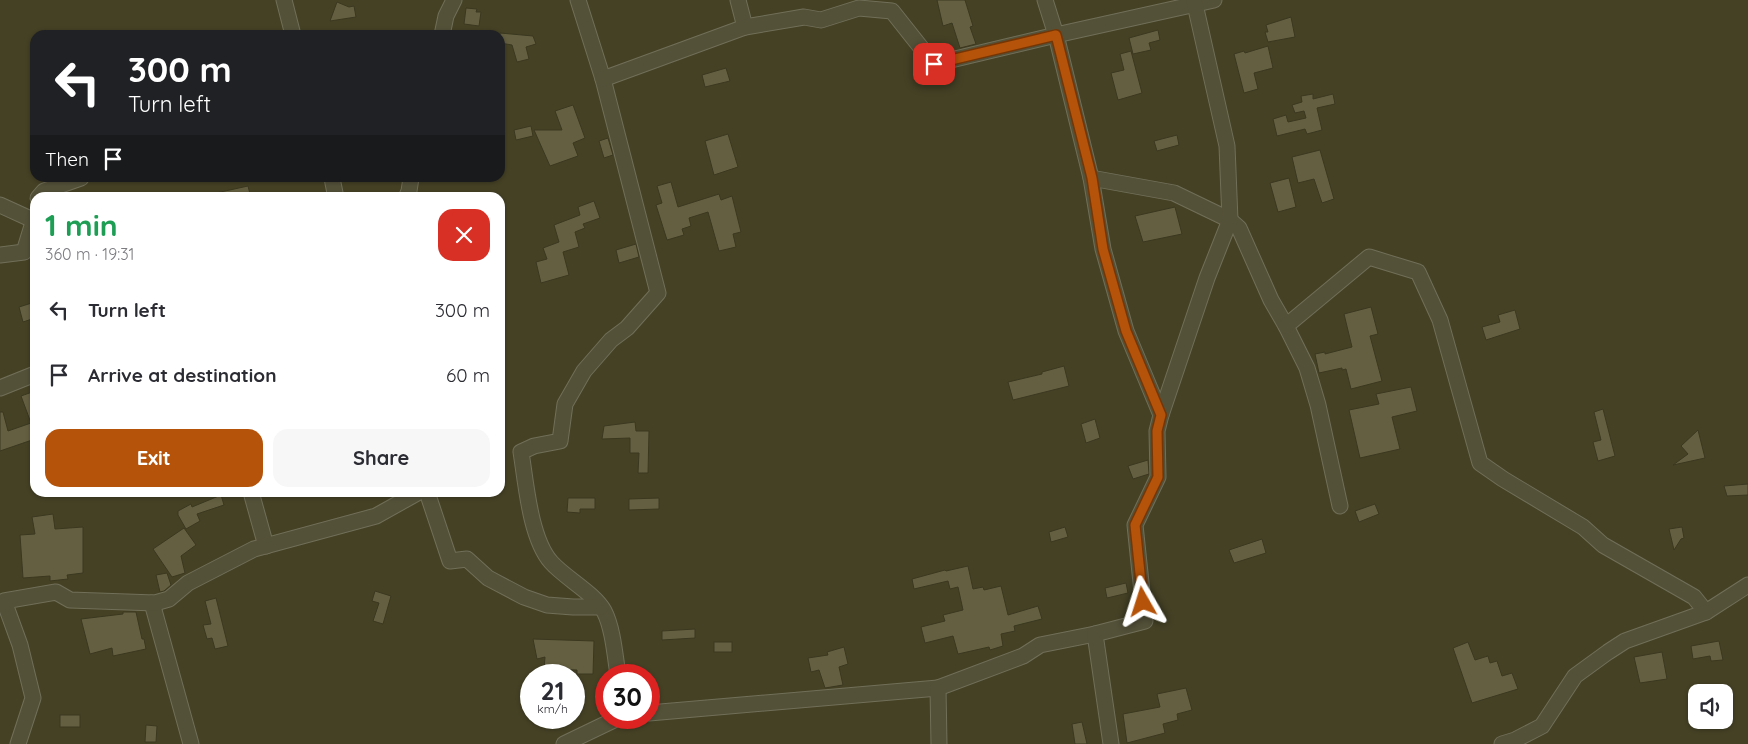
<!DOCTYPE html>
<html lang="en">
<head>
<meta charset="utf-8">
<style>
  :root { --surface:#fff; --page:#f7f7f7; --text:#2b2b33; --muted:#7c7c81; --accent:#b45309 }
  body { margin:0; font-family:Quicksand,sans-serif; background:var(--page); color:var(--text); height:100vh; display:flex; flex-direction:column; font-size:19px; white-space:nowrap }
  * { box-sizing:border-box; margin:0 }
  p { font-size:16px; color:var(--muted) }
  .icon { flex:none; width:28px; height:28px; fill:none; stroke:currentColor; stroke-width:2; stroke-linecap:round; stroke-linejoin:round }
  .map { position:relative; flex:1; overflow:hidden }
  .sheet { position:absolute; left:30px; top:192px; width:475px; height:305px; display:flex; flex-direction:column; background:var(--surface); border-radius:15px; box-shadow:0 1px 4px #0004 }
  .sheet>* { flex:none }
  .top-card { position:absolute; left:30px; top:30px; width:475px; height:152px; border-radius:15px; box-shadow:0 1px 4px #0004; background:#202124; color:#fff; overflow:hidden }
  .fabs { position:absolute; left:1688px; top:684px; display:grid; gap:10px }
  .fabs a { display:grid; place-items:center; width:45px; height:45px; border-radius:10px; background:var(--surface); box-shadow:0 1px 4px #0004; font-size:25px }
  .speed { position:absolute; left:520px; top:664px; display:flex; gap:10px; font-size:25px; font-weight:700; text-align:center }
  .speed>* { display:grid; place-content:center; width:65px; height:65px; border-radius:50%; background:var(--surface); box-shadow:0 1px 4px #0004; line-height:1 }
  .speed small { font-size:12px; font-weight:400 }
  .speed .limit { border:8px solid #d22; background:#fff; color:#111 }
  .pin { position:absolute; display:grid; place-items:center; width:42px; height:42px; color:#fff; margin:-21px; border-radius:10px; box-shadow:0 2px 8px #0006 }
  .me { position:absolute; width:55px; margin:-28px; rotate:354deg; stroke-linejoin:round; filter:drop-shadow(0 0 4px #0008) }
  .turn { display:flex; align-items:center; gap:18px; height:105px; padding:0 15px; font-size:22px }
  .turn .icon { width:65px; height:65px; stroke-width:2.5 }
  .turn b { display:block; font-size:35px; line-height:42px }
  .then { display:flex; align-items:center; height:48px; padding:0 15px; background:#0003; gap:10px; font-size:19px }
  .round { display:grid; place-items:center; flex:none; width:52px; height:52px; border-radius:15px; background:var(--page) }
  .overview { display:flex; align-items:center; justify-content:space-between; height:85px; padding:0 15px }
  h1 { font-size:30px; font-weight:700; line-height:38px; color:#1e9e55 }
  .primary-button { display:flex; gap:10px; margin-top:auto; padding:10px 15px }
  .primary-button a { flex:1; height:58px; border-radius:15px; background:var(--accent); color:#fff; font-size:20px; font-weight:700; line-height:58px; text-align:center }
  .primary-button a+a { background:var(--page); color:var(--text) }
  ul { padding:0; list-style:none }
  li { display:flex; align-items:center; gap:15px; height:65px; padding:0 15px }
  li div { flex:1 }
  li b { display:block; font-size:19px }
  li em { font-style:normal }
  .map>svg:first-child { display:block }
</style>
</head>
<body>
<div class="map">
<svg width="1748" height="744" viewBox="0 0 1748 744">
  <rect width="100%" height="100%" fill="#444125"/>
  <g fill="#645f40" stroke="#3b3820">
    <path d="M937,0H965L973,26L970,27L976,44L960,48L952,23L943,26Z"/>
    <path d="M337,2L349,7L354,6L356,17L330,21Z"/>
    <path d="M466,8L477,9L476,12H481L479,26L464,24Z"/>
    <path d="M1291,17L1295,37L1268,42L1265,32H1268L1266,25Z"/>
    <path d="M1158,30L1160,40L1149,43L1151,50L1133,54L1129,38Z"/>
    <path d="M500,33L533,36L536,44L526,47L529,59L517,62L512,45L500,43Z"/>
    <path d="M1268,46L1273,68L1254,73L1258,89L1244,93L1234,54L1244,51L1245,53Z"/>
    <path d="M1131,51L1142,93L1118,100L1111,73L1124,70L1120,54Z"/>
    <path d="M726,68L730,81L705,87L702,75Z"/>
    <path d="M1313,94V99L1333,94L1335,104L1317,108L1322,130L1307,134L1305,129L1277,136L1273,119L1286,115L1288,122L1306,118L1304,111L1295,113L1292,105L1302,102L1301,96Z"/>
    <path d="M573,105L585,138L573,143L578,156L550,166L534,130H562L555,111Z"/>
    <path d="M531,126L533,136L516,140L514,130Z"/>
    <path d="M728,134L738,167L714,175L705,141Z"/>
    <path d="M1177,135L1179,145L1157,151L1154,141Z"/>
    <path d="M608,138L613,155L604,158L599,141Z"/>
    <path d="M1320,150L1334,199L1322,203L1314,179L1298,183L1292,157Z"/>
    <path d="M1289,178L1296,207L1278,212L1270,183Z"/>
    <path d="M671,182L678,207L719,194L721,200L732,196L741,232L733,234L736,247L719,251L708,212L689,218L691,226L682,229L684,235L667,240L656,205L662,203L657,186Z"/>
    <path d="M248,186L251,198H217L216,193Z"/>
    <path d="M594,201L600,218L583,224L585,228L575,232L579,247L563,252L569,275L541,283L536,262L547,259L543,248L559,242L554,225L580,215L578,207Z"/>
    <path d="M1175,207L1182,234L1143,242L1135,216Z"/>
    <path d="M636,244L639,257L619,263L616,250Z"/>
    <path d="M35,302V318L23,322L19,307Z"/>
    <path d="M1371,307L1378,334L1370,336L1382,381L1351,389L1346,369L1342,370V368L1319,373L1315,354L1325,352V354L1352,347L1344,314Z"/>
    <path d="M1515,310L1520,329L1486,340L1482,327L1500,322L1498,315Z"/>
    <path d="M1064,366L1069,386L1013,400L1008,382L1042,374V372Z"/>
    <path d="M1411,387L1417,411L1392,417L1400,449L1360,458L1349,410L1379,404L1376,394Z"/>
    <path d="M35,391V439L0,451V412H3L8,431L31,423L21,396Z"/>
    <path d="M1603,409L1615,456L1598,461L1593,442L1601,440L1594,412Z"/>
    <path d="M1095,419L1100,438L1086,443L1081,424Z"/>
    <path d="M635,422L636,431H649L648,473H638L639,453H630V438L602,439L604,426Z"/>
    <path d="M1698,430L1705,458L1673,465L1688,454L1681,446Z"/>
    <path d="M1148,460L1149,474L1133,479L1128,466Z"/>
    <path d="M1748,484V495L1727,496L1724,486Z"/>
    <path d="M221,495L224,505L197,514L200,521L186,529L178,515V511L191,504L192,507Z"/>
    <path d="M568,498H595V509H580V513L567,512Z"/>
    <path d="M659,498V509L629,510V499Z"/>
    <path d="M1375,504L1379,514L1359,522L1355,511Z"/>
    <path d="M53,514L55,529L83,527V573L67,575L68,579L50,581V576L23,578L20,535L35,534L32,517Z"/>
    <path d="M1065,527L1068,537L1051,542L1049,532Z"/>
    <path d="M1682,527L1684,538L1681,539L1674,550L1669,529Z"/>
    <path d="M184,528L196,545L181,556L185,573L172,577L153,549Z"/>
    <path d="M1262,539L1266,553L1234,563L1229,550Z"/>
    <path d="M968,566L973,589L983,587L984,590L1001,586L1008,615L1038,606L1042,619L1014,626L1015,631L1001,634L1003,646L990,650L989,647L958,654L953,636L925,643L921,627L945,621L943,615L963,610L958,587L950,589L948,581L914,589L912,579L945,570L946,571Z"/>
    <path d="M167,573L171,585L164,591L160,592L156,575Z"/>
    <path d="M1126,583L1128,593L1107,598L1105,588Z"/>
    <path d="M375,591L391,596L383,624L373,621L379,603L372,601Z"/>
    <path d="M216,598L228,646L215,649L212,638L207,639L203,625L211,624L205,601Z"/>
    <path d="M123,612H136L142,639H144L146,649L113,656L112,648L90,654L81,619L123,614Z"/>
    <path d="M695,629V638L662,640V631Z"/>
    <path d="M533,639L594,641L593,674H577V670L544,669L545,657L537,659Z"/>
    <path d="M1719,641L1723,660L1711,661L1710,656L1693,659L1691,646Z"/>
    <rect x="714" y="642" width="18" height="10"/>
    <path d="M1468,642L1475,660L1488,656L1490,663L1497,661L1502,676L1512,673L1518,689L1472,703L1453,648Z"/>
    <path d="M844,647L848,664L839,667L843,685L825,688L819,670L811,672L808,658L828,655L827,652Z"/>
    <path d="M1662,652L1667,679L1640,683L1634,657Z"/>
    <path d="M1186,688L1192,710L1177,714L1178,720L1163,724L1165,733L1127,743L1123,714L1160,707L1157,694Z"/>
    <rect x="60" y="715" width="20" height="12"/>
    <path d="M1082,722L1087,744H1075L1072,724Z"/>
    <path d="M146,725L157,726L156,742H145Z"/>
  </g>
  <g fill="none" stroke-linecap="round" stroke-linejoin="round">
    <defs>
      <g id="minor">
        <path d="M284,0L293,35"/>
        <path d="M578,0L603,79L658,293L627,328L611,340L584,371L565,404L560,441L534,446L521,452C526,483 530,538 551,562C565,578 594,593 604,611C613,628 615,656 618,675"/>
        <path d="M738,0L745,27"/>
        <path d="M1045,0L1056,35L1214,0"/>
        <path d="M442,35L446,16L454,0"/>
        <path d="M603,79L745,27L804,17L821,20L859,8L892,11L934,64L1056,35L1091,178L1103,249L1126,331L1161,415"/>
        <path d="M332,178L336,198"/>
        <path d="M1091,178L1174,193L1230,220L1239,228L1271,300L1286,326L1307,368L1318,405L1340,506"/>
        <path d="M38,198L44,191L81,178"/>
        <path d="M406,198L409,191L411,178"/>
        <path d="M0,205L35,221"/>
        <path d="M0,255L24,252L35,216"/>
        <path d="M1286,326L1369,257L1418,272L1440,320L1480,463L1503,479L1583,527L1603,545L1694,597L1706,612L1748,585"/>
        <path d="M0,388L35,374"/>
        <path d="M251,492L266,546"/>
        <path d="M427,492L450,561L467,559L488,578L524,597L547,605L573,607H601"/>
        <path d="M152,603L191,744"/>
        <path d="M649,713L938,688"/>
        <path d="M18,744L33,698L20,645L4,601L56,592L70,600L155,603L169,599L188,583L254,549L376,516L419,492"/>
        <path d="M564,744L618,718"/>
        <path d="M939,744L938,688L1023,656L1040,645L1095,634"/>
        <path d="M1111,744L1095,634L1145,621L1135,525L1158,477L1157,431L1161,415L1207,278L1230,220L1227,146L1194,0"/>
        <path d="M1502,744L1515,740L1542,726L1575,676L1608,652L1625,641L1706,612"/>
      </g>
    </defs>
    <use href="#minor" stroke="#716f58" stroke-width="17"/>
    <use href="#minor" stroke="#545139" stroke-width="15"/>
  </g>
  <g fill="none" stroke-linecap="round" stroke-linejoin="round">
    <defs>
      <path id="route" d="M934,64L1056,35L1092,178L1103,249L1126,331L1161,415L1157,431L1158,477L1135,525L1143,602"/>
    </defs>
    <use href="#route" stroke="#753606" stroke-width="12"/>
    <use href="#route" stroke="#b45309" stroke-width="9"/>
  </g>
</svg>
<div class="fabs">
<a><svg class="icon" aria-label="sound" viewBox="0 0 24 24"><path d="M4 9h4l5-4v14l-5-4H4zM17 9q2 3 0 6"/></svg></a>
</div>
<div class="speed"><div>21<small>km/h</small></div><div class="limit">30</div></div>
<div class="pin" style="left:934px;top:64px;background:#d93025"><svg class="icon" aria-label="arrive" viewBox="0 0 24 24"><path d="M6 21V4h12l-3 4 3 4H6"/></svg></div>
<svg class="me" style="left:1143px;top:602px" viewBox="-20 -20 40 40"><path d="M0-17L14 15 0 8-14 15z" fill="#b45309" stroke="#fff" stroke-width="4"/></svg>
<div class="top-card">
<div class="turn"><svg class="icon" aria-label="left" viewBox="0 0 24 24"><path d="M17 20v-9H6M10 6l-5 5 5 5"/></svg><div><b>300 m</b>Turn left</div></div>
<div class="then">Then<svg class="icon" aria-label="arrive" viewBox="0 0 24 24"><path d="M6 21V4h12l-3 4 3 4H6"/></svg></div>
</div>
<section class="sheet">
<div class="overview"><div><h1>1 min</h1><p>360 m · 19:31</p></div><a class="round" style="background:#d93025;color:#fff"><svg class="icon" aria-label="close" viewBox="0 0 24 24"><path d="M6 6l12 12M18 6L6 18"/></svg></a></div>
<ul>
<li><svg class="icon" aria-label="left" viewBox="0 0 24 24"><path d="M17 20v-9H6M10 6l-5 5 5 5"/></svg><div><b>Turn left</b></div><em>300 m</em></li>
<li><svg class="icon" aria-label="arrive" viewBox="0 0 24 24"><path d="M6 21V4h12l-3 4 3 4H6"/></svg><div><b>Arrive at destination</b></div><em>60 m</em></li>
</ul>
<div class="primary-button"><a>Exit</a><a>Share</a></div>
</section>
</div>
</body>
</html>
